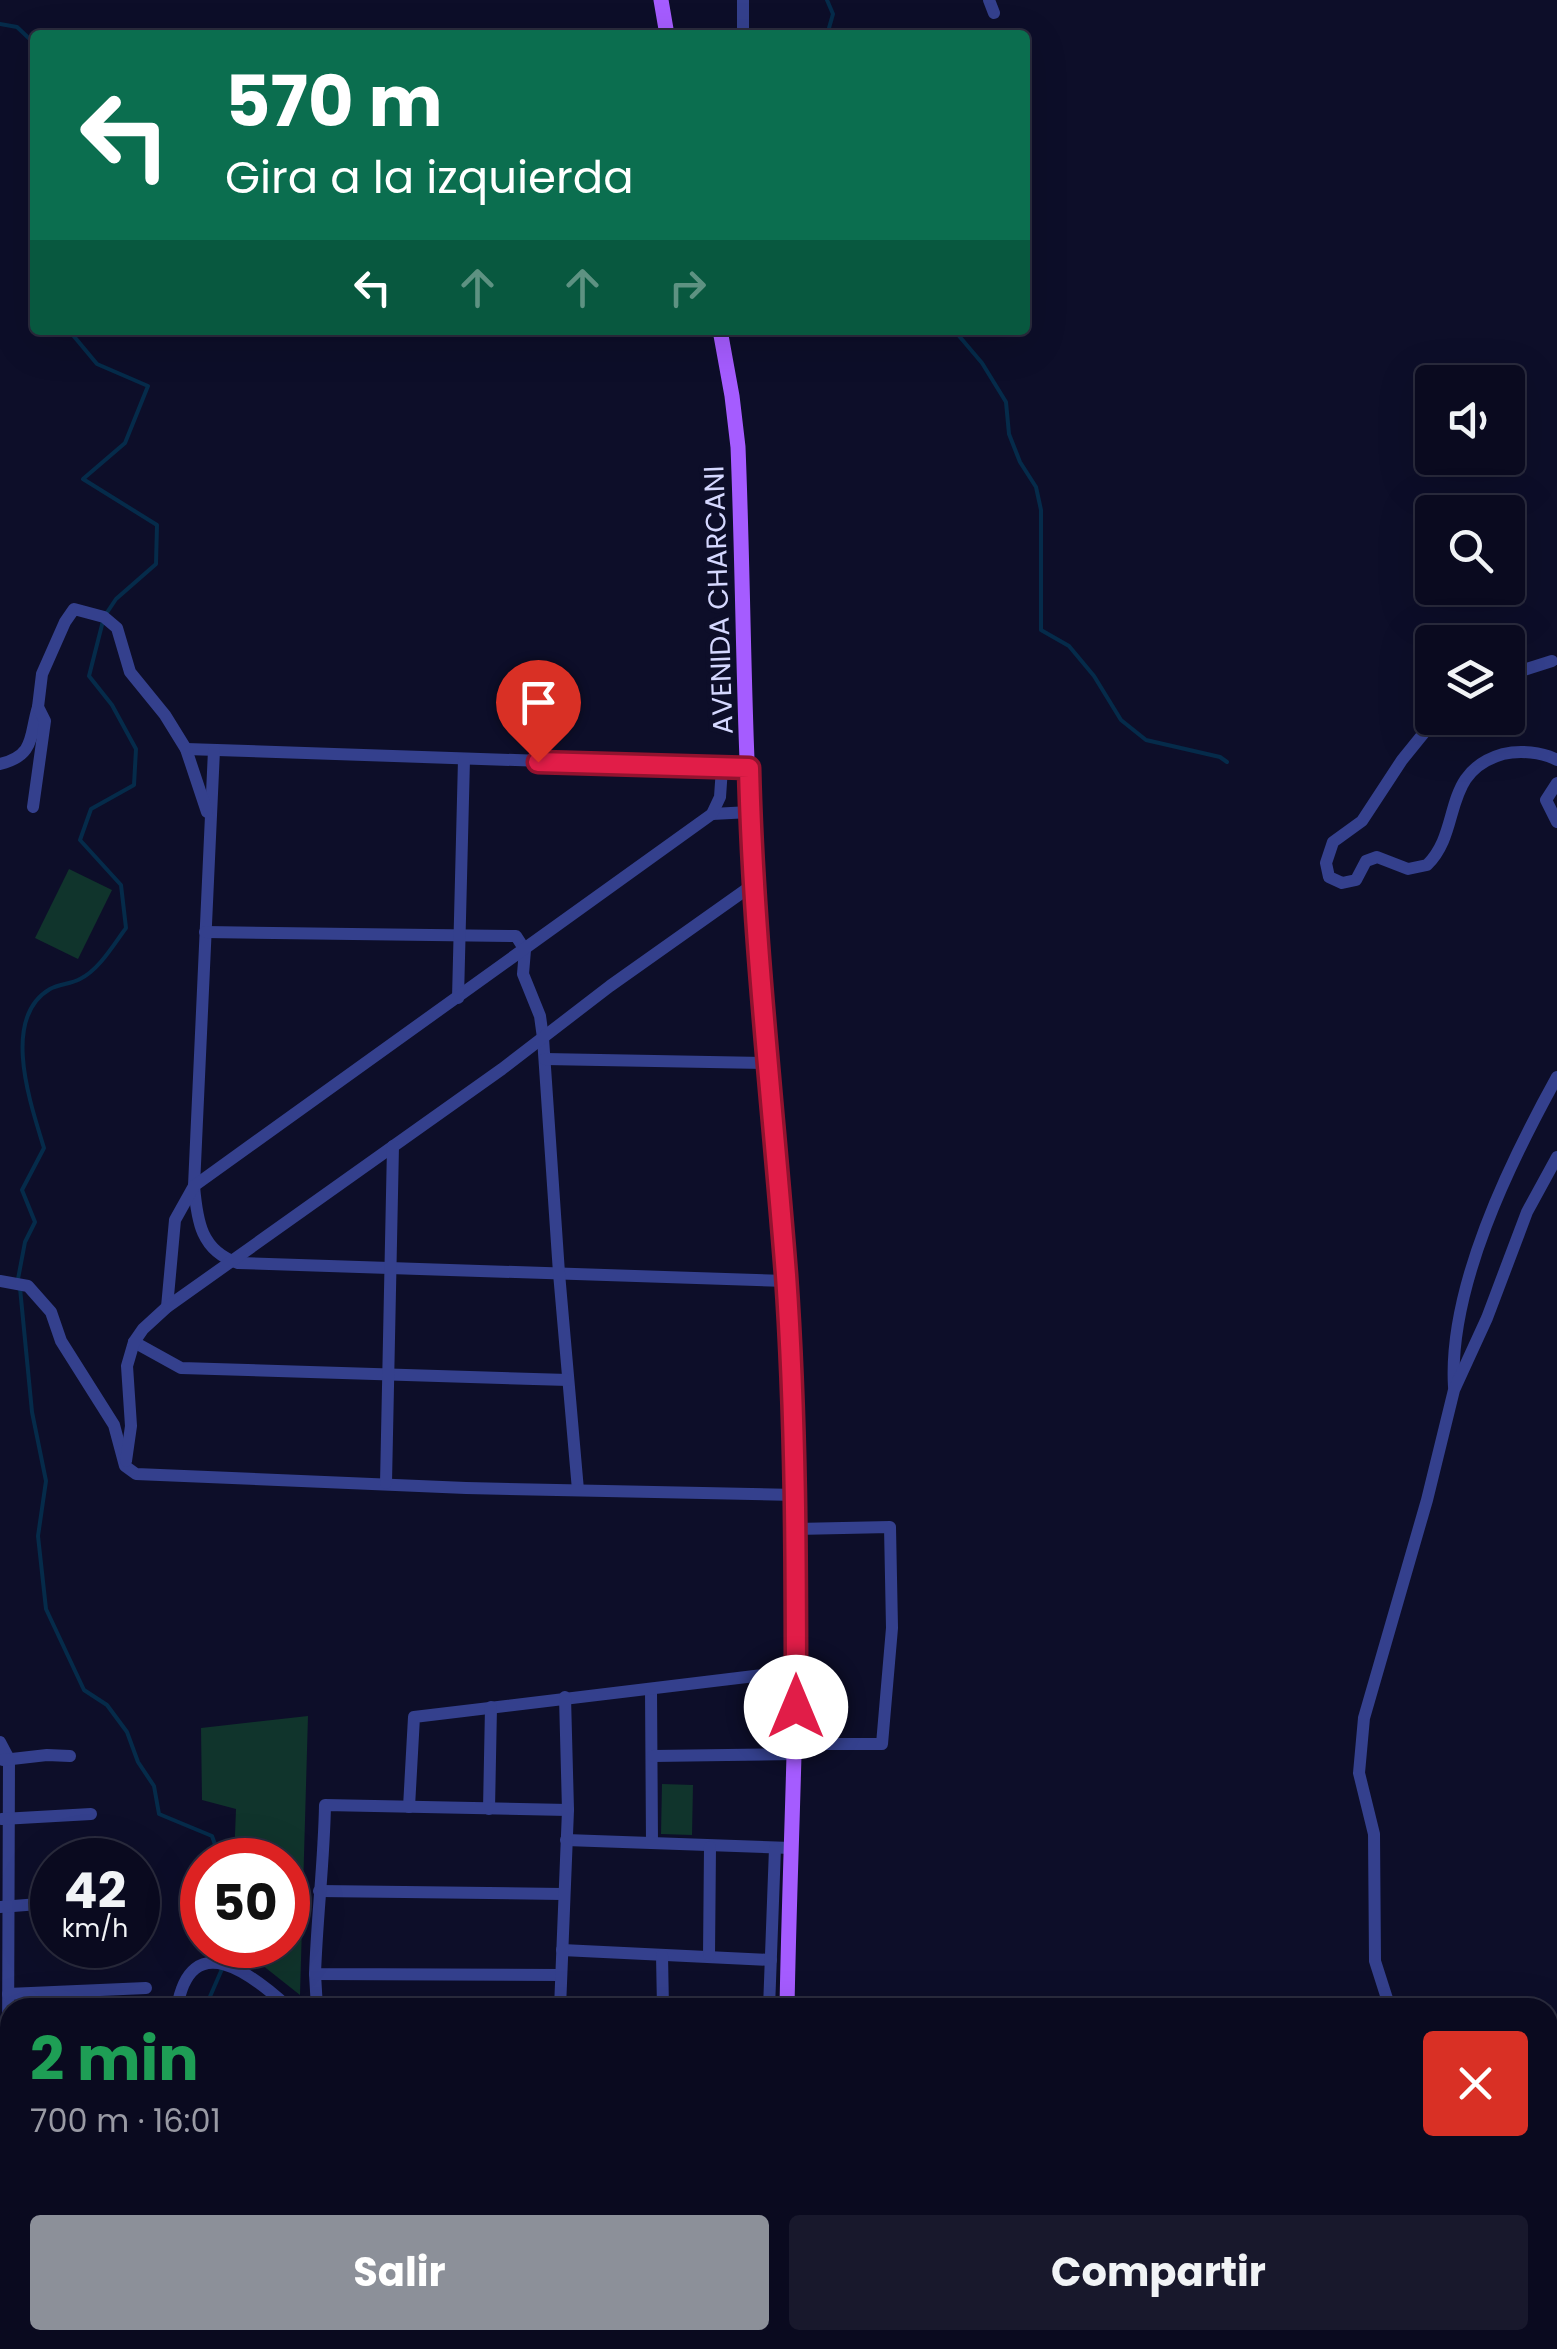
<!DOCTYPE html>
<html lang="es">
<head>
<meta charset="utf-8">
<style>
  :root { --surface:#0a0a1f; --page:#18182c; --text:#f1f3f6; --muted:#999aa4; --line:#2a2b3d; --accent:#8c9099 }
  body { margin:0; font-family:Poppins,sans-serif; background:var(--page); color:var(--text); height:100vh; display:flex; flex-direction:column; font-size:38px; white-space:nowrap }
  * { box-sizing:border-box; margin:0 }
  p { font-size:32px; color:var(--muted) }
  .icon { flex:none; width:55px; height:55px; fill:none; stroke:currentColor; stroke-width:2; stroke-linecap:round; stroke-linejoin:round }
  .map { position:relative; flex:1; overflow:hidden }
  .side { position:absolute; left:0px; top:1998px; width:1558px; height:352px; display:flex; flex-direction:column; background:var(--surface); border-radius:30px 30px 0 0; box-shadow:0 10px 40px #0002,0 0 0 2px var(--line) }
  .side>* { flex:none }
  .banner { position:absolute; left:30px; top:30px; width:1000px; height:305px; border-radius:10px; box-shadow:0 10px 40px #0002,0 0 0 2px var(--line); background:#0b6e4f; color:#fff; overflow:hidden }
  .fabs { position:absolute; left:1415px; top:365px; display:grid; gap:20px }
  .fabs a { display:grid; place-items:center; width:110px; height:110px; border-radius:10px; background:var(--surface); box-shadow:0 10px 40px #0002,0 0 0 2px var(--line); font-size:50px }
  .speed { position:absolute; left:30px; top:1838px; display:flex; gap:20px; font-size:50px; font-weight:700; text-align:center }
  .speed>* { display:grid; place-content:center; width:130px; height:130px; border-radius:50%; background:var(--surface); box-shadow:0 10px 40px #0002,0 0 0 2px var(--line); line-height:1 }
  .speed small { font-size:25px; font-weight:400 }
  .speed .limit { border:15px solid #d22; background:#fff; color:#111 }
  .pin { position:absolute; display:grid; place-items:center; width:85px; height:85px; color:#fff; margin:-102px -42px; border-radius:50% 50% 50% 0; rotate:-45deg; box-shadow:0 0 10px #0007 }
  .pin .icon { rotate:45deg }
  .me { position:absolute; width:110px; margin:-55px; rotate:0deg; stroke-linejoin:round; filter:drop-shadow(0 0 8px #0008) }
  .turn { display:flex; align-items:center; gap:35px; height:210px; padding:0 30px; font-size:45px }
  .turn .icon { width:130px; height:130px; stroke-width:2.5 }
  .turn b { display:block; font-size:70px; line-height:85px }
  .lanes { display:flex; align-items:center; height:95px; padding:0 30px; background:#0003; justify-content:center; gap:50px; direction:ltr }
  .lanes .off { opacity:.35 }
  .round { display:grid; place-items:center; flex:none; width:105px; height:105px; border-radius:10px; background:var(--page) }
  .headline { display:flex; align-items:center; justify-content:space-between; height:170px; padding:0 30px }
  h1 { font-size:60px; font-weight:700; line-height:75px; color:#1e9e55 }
  .primary-button { display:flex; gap:20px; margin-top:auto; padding:20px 30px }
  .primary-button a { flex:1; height:115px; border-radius:10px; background:var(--accent); color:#fff; font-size:40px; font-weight:700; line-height:115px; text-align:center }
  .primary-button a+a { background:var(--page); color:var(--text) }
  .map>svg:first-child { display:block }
</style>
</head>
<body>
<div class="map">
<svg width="1557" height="2349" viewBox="0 0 1557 2349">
  <rect width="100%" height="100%" fill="#0d0e29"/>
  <g fill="#10342c">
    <path d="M69,869L112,890L78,959L35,938Z"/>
    <path d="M308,1716L300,1995L257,1961L230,1947L288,1945V1860H234L236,1809L202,1800L201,1728Z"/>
    <path d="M662,1784L693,1785L692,1835L661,1834Z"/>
    <path d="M16,2340H166V2345L17,2347Z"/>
  </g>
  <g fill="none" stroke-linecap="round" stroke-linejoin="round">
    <g stroke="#052b4a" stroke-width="4">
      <path d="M827,0L833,14L827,35"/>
      <path d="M0,24L17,27L35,44"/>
      <path d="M954,330L982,363L1006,402L1009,434L1020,462L1036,487L1041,510V630L1069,646L1094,676L1121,720L1146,740L1220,757L1227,762"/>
      <path d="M18,1279L25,1242L35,1222L22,1190L44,1148C31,1105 0,1018 50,989C59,984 71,984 80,979C99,970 114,944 126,928L121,885L80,840L91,809L134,785L136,749L112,705L89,676L104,617L116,599L156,564L157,525L83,479L125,443L148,386L97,364L72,334L74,330"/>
      <path d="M20,1288L32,1412L46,1481L38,1536L46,1609L84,1690L107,1705L127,1732L138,1762L154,1786L159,1814L212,1836L217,1850L211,1860"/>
      <path d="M202,1873L182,1895L181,1902L202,1926"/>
      <path d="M223,1945V1960"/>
      <path d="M205,2008L222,1969"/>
      <path d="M381,2349L384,2340"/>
    </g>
    <g stroke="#34408d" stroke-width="12">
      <path d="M989,0L994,13"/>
      <path d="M743,35V0"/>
      <path d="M1508,675L1552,661"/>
      <path d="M1436,718L1402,760L1362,821L1333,842L1326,863L1329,877L1342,883L1356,880L1366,861L1377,857L1408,869L1427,865C1463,830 1440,772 1503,754C1520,750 1542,752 1557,760"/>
      <path d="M186,749L749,768"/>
      <path d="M214,750L194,1186C197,1221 201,1251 238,1263L786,1281"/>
      <path d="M0,764C36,755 29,736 38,707"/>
      <path d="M1557,783L1546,800L1557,822"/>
      <path d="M33,807L45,721L38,707L42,674L65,622L74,609L104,617L117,628L130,672L165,715L186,749L207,812"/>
      <path d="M712,814L750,812"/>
      <path d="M205,932L516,936L525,950L523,974L540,1016L543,1038L559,1273L578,1490"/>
      <path d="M458,998L464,759"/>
      <path d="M545,1059L770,1063"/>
      <path d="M0,1281L28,1286L51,1312L61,1341L114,1425L125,1466L136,1474L466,1488L796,1495"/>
      <path d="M167,1307L175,1220L194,1186L712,814L720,797L722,768"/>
      <path d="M134,1342L181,1368L568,1380"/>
      <path d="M1454,1387C1448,1288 1510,1162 1557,1077"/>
      <path d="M126,1461L131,1426L127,1366L134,1342L143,1329L167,1307L502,1069L610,986L754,884"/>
      <path d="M386,1483L393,1146"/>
      <path d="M796,1529L890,1527L892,1628L882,1744H797"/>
      <path d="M651,1690L652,1843"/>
      <path d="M0,1742L9,1759L7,2349"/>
      <path d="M653,1756L796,1754"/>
      <path d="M3,1760L47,1755L70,1756"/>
      <path d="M409,1807L414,1717L796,1671"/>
      <path d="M489,1809L491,1707"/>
      <path d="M2,1819L91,1814"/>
      <path d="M566,1840L791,1848"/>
      <path d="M319,1891L563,1894"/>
      <path d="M0,1907L52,1903"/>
      <path d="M562,1950L771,1960"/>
      <path d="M662,1955L663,2008"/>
      <path d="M709,1955L710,1847"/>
      <path d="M315,1974L317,2008"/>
      <path d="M561,1975L315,1974C317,1917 324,1861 325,1805L568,1810"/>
      <path d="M8,1994L146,1988"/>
      <path d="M177,2008C191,1926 252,1974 289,2008"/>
      <path d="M560,2008L568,1810L565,1697"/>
      <path d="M769,2008L775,1848"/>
      <path d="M1390,2008L1375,1961L1374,1834L1359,1773L1364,1718L1427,1500L1454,1390L1487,1318L1527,1212L1557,1157"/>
      <path d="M175,2340V2349"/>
      <path d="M515,2340L517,2349"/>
      <path d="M669,2340L670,2349"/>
      <path d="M1422,2349L1426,2340"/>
    </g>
    <g stroke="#a55cff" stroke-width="15">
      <path d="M661,0L667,35"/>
      <path d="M720,330L732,396L738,447C744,594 743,741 754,887C770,1090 790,1293 796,1498C800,1668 790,1837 787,2008"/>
      <path d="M793,2340L794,2349"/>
    </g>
  </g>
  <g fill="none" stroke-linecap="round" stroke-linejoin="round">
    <defs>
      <path id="route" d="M538,762L749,768C753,937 773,1106 786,1275C796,1419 796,1563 796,1707"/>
    </defs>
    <use href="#route" stroke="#92132f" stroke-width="25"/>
    <use href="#route" stroke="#e11d48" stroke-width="18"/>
  </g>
  <g text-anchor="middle" stroke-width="10" stroke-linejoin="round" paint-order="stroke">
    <g font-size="28" fill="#d5d8ff" stroke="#0d0e29">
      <text transform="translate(718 600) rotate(-92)" y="10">AVENIDA CHARCANI</text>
    </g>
  </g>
</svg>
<div class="fabs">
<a><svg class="icon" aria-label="sound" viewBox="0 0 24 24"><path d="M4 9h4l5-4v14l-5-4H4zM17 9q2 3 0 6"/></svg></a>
<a><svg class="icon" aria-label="search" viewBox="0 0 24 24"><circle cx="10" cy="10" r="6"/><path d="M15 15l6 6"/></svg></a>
<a><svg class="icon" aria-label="layers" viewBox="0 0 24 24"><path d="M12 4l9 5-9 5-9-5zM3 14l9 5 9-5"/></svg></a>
</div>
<div class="speed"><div>42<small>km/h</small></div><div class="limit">50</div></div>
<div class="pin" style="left:538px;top:762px;background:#d93025"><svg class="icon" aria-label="arrive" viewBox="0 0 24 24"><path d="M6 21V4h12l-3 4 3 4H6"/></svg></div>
<svg class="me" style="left:796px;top:1707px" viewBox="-20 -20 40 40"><circle r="19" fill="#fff"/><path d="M0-13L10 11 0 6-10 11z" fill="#e11d48"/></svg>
<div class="banner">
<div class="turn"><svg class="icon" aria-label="left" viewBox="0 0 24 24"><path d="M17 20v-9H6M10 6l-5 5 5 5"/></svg><div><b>570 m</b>Gira a la izquierda</div></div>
<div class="lanes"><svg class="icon" aria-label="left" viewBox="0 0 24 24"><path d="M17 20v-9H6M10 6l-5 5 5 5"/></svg><svg class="icon off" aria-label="ahead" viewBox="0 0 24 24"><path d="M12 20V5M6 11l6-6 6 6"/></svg><svg class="icon off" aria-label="ahead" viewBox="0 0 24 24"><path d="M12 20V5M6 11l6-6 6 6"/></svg><svg class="icon off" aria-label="right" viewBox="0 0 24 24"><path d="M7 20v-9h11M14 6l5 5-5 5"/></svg></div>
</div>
<section class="side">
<div class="headline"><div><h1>2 min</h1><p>700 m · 16:01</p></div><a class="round" style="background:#d93025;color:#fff"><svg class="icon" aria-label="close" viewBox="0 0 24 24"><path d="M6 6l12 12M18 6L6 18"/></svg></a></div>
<div class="primary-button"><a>Salir</a><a>Compartir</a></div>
</section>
</div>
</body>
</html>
